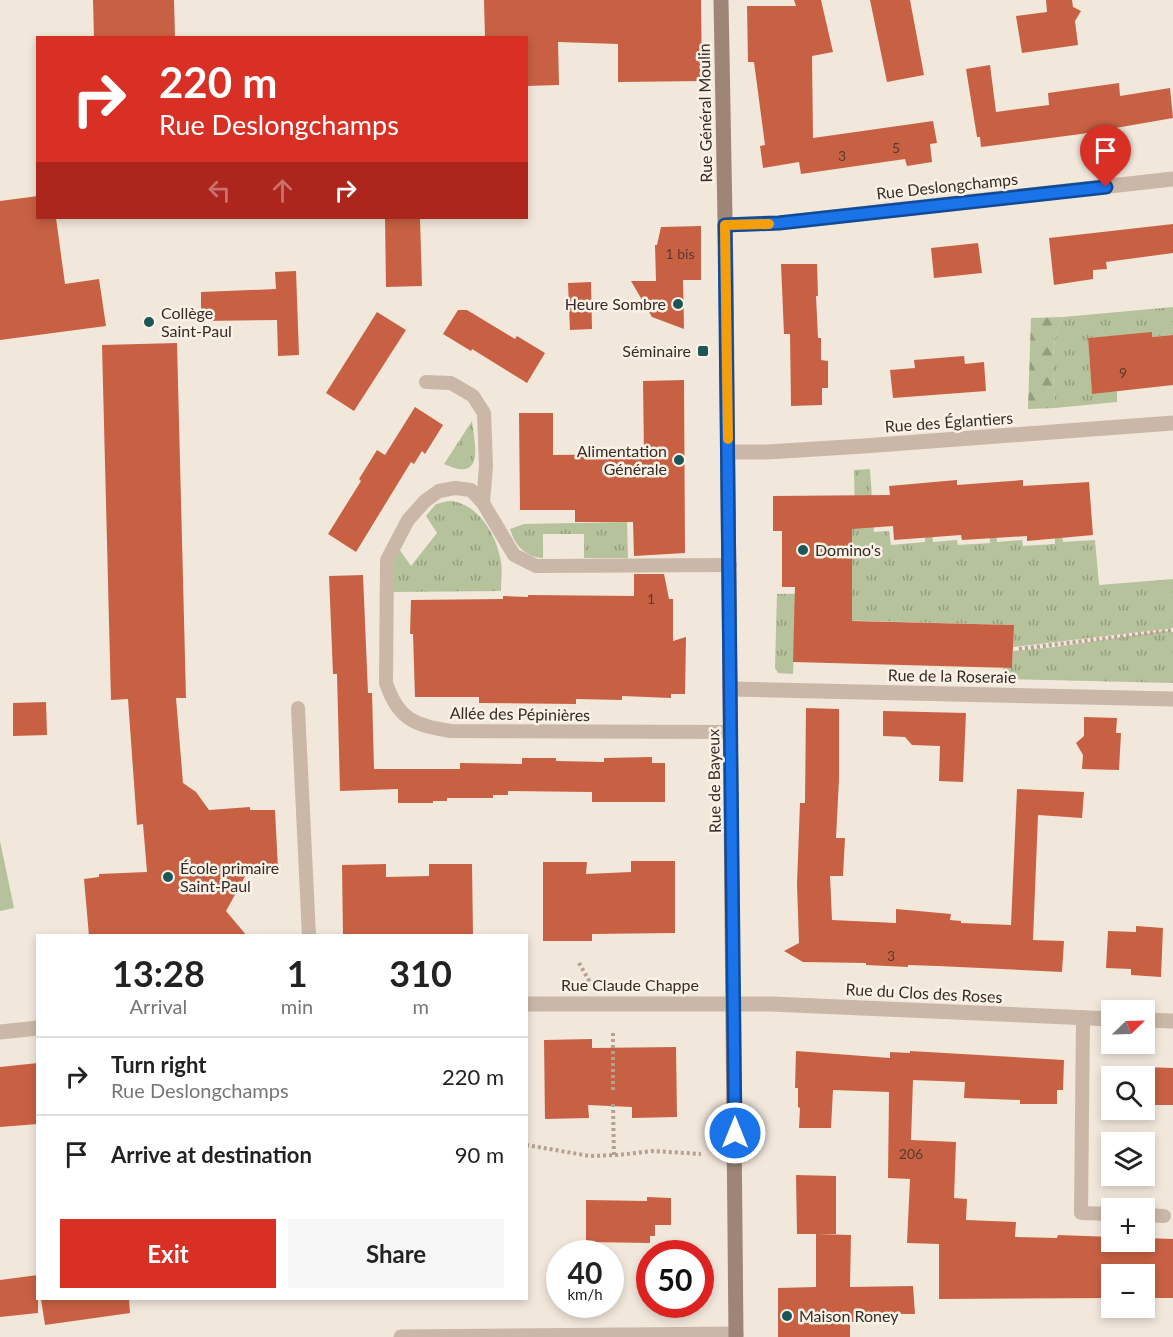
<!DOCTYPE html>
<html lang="en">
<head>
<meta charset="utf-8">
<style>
  :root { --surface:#fff; --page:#f6f6f6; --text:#222; --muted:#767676; --line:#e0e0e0; --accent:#d93025 }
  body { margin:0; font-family:Lato,sans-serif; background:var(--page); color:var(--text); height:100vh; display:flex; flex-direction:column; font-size:22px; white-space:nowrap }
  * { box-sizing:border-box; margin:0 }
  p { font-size:20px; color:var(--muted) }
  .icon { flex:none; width:33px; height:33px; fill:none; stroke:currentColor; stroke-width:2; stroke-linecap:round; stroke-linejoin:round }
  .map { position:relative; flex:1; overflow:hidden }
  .side { position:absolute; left:36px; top:934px; width:492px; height:366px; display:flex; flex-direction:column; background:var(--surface); border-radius:0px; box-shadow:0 3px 9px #0003 }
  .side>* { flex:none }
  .top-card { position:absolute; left:36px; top:36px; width:492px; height:183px; border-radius:0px; box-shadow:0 3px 9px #0003; background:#d93025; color:#fff; overflow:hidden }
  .needle { width:39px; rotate:67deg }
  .buttons { position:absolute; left:1101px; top:1000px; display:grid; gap:12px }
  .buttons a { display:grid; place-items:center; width:54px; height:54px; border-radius:0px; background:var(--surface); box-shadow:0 3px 9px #0003; font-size:30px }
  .speed { position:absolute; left:546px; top:1240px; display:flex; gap:12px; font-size:30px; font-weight:700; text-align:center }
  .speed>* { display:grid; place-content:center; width:78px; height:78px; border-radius:50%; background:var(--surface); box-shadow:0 3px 9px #0003; line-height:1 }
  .speed small { font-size:15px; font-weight:400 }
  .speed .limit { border:9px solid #d22; background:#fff; color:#111 }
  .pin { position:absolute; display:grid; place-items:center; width:51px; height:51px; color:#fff; margin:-62px -26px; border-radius:50% 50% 50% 0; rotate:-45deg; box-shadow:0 0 6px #0007 }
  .pin .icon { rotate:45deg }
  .me { position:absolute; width:66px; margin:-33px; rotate:0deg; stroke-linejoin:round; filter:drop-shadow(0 0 4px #0008) }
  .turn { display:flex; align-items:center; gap:21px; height:126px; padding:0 24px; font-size:27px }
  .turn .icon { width:78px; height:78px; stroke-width:2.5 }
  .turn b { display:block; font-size:42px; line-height:51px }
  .lanes { display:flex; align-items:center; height:57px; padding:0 24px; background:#0003; justify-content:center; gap:30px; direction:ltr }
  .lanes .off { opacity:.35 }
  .eta { display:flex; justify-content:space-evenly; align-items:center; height:102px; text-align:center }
  .eta b { font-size:36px; font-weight:700; line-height:42px }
  .cta { display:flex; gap:12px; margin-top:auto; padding:12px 24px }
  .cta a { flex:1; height:69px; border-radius:0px; background:var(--accent); color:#fff; font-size:24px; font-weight:700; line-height:69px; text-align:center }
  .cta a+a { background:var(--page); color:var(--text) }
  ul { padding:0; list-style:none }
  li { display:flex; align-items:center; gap:18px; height:78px; padding:0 24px; border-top:2px solid var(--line) }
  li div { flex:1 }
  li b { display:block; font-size:22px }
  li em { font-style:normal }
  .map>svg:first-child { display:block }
</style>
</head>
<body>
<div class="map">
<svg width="1173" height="1337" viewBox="0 0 1173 1337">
  <defs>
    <pattern id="grass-tufts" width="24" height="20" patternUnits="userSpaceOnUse" patternTransform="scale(1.5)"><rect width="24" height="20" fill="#b5c29b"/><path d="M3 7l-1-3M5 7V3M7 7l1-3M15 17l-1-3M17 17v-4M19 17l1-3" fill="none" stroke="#949e7e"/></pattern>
    <pattern id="forest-firs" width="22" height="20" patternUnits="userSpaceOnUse" patternTransform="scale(1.5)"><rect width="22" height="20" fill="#b5c29b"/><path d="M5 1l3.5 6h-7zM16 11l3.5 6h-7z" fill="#949e7e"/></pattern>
  </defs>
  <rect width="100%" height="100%" fill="#f2e7db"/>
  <g fill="url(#grass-tufts)">
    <path d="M1173,307V335L1152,337L1151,333L1088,338L1092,393L1117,391V402L1055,408C1054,377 1048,344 1063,317Z"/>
    <path d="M472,421C475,446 485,483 444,464Z"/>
    <path d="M870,469L874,532L889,531L891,545L925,542V531H932L933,542L957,540L958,545L990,543L989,531L996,530L997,542L1022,540L1023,546L1055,544V534L1062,533L1063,542L1095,540L1099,585L1173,579V628L1013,647V625L795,619L793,674L778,673L775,668L777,594L852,593V512H855L854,470Z"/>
    <path d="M449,501C476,502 495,532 500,557C503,568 501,580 501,591L392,592L391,570L399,549L411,566L437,533L426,516L436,504Z"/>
    <path d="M627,522L628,558H584V534H543V558C526,557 515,546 510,529L524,524Z"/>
    <path d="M1164,631L1173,632V683L1003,679V668H1012L1013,651L1055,647Z"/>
  </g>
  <path fill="url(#forest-firs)" d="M1063,317C1048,344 1054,377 1055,408L1028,409L1031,318Z"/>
  <path fill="#b5c29b" d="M0,841L14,908L0,911Z"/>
  <g fill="#c86143">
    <path d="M93,0H174L175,38H94Z"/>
    <path d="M484,0H701L702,81L618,82V44L558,42L559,85L526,86V38H485Z"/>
    <path d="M794,0H821L833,52L812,56L813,138L933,121L937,143L930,144L932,162L907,166L905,159L801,174L799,162L763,168L760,146L765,145L754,62H748L747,6H796Z"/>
    <path d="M870,0H910L924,75L887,82Z"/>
    <path d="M1046,0H1072L1073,7L1081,11L1075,21L1078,45L1022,53L1016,16L1047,12Z"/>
    <path d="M990,65L996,112L1049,105L1048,93L1119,83L1120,96L1170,88L1173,118L1081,134L981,147L980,137H977L966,69Z"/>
    <path d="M38,196V218H56L65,284L99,279L106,326L0,340V201Z"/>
    <path d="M385,218H420L422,286L386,287Z"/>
    <path d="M1173,224V253L1106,262L1107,269L1093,270V279L1054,285L1049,238Z"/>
    <path d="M701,226V280H683L684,329L652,317L631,281H656L655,245H657L661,227Z"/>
    <path d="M978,243L982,273L934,278L931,248Z"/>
    <path d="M781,264H817L818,296H816L818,338H821V360L828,361V388H822V405L791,406L790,334H784Z"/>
    <path d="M296,271L299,355L278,356L277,320L201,321V292L276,289L275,272Z"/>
    <path d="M591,282L592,329L570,330L568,283Z"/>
    <path d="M458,310H467L515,339L517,336L545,353L527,383L472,349L471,351L443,334Z"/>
    <path d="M377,312L406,330L354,411L326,393Z"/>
    <path d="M1152,332V337L1173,335V385L1092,394L1088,338Z"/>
    <path d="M177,343L186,698H176L183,783L196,792L209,810L250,807V810H275L278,869L248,871L226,911L247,936H89L84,879L99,877V874L147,872L143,824L137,825L128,699L111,700L102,345Z"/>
    <path d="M964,356L965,364L984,362L986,391L893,398L890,370L915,368L914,360Z"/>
    <path d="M684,380L685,553L634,556L633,522H575V510H520L519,413H553V455L644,454L643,381Z"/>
    <path d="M415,407L443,425L425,454L422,451L414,464L411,462L356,552L328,534L361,481L359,479L377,450L385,455Z"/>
    <path d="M957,480V485L1023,480V486L1089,482L1093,535L1027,541V536L962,540L961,535L894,540L893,526L852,529V621L1014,625L1012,668L793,662L795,587H782V531H773V496L890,495L889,486Z"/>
    <path d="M634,574H664L669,599H673V641L686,637L685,694H671V698L622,696V700L576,699V704L479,703V697H415L413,634H410L411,600L503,599V596L528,597V595L634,596Z"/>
    <path d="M363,575L368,693H372L374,769H460V763L522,764V758H556V761L604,762V758L652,757V763H665V802H592V792L508,791V795H493V798H447V801H433V803H398V789L340,791L337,674H333L329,576Z"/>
    <path d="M46,702L47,735L13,736V703Z"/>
    <path d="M806,708L839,709V779L836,838H845L843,876H830L832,920L896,923V909L951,914L950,920L961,921V923L1011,925L1017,789L1084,792L1082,818L1038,815L1033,940L1064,941L1062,972L938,966L908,965V967L866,965V963L803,962L784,951L799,943L797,884L800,803H805Z"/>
    <path d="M883,711L966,713L963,782L939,781L940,746L912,745L905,737L883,736Z"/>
    <path d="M1084,717L1117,718L1116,733H1121L1119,770L1082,769L1083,755L1076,743L1084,736Z"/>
    <path d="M631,861H675V933L592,934V941H543V862H587L586,874L631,872Z"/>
    <path d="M386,864V877L429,876V864H472L473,936H343L342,865Z"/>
    <path d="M1136,926L1163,928L1161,977L1131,975V969L1106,968L1108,931L1136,932Z"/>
    <path d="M592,1039V1048L676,1047L677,1117L632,1118V1107L588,1105L589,1118L545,1119L544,1040Z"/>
    <path d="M796,1051L890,1058V1052L910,1053V1051L1064,1060L1063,1090H1057V1104H1020V1100L964,1098L965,1082L913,1080L911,1140L956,1142L954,1198L967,1199L966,1220L1016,1222L1015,1237L1057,1238L1058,1235L1112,1237V1242H1144V1238L1173,1239V1298H1144V1275H1112V1298L939,1299V1244L907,1243L910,1179L888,1178L889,1092L833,1090L831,1128H799L800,1108L798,1107V1088H795Z"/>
    <path d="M38,1063V1124L0,1127V1067Z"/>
    <path d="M1144,1067L1173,1068V1105H1144Z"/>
    <path d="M796,1175L836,1176V1234H817L851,1235L850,1287L913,1286L915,1314H899V1320L850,1322V1337H778V1288L816,1287V1234H797Z"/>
    <path d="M647,1197L671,1198V1225H655V1236H650V1243L586,1242V1200L647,1201Z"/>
    <path d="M38,1275V1313L0,1317V1280Z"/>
    <path d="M41,1299H129L130,1313L45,1325Z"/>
  </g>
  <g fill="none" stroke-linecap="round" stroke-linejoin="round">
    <g stroke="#b6a091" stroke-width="4" stroke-dasharray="3 3" stroke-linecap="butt">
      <path d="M1019,649L1173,630"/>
      <path d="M579,963L591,984"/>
      <path d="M613,1033V1092"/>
      <path d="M613,1104L614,1156"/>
      <path d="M526,1145L590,1156L618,1155L653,1151L701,1154"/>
    </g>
    <g stroke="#cbb7a7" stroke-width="14">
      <path d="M426,382L451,383L473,396L484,413L486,466L483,503"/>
      <path d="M730,565L536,566L514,555L483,503L471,490L455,488L439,491L425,501L408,520L387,560L386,683C398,719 415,726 451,731L731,732"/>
      <path d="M298,708L309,936"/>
      <path d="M1083,1017L1081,1213L1112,1214"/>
      <path d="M1144,1215L1164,1216"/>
    </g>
    <g stroke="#cbb7a7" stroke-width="15">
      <path d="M725,225L779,223L1173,179"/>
      <path d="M728,452H767L864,446L1173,423"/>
      <path d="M731,689L1173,699"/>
      <path d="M526,1004H771L1112,1019"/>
      <path d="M1144,1020L1173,1021"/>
      <path d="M0,1032L38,1028"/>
      <path d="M401,1337L736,1334"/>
    </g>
    <path stroke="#9e8578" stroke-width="15" d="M721,0L726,273L736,1337"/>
  </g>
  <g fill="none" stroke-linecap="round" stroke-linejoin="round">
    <defs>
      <path id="route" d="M735,1133L725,225L779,223L1106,187"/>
    </defs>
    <use href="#route" stroke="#114b97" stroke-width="15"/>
    <use href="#route" stroke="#1a73e8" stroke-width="10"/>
    <path stroke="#f59e0b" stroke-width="10" d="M728,439L725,225L769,224"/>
  </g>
  <g fill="#1c5659" stroke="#faf1e7" stroke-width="2">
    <circle cx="678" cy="304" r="6"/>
    <circle cx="149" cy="322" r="6"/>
    <rect x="697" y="345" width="12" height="12" rx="3"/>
    <circle cx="679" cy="460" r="6"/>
    <circle cx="803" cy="550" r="6"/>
    <circle cx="168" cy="877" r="6"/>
    <circle cx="787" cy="1316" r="6"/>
  </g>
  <g text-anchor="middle" stroke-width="5" stroke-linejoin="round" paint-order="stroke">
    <g font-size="14" fill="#5b392e">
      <text x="896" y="153">5</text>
      <text x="842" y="161">3</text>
      <text x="680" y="259">1 bis</text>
      <text x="1123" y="378">9</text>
      <text x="651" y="604">1</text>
      <text x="891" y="961">3</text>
      <text x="911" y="1159">206</text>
    </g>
    <g font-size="16" fill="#372c27" stroke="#faf1e7">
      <text transform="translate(705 113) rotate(-91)" y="6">Rue Général Moulin</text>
      <text transform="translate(947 186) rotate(-6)" y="6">Rue Deslongchamps</text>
      <text transform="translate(949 422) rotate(-4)" y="6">Rue des Églantiers</text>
      <text transform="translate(952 676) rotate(1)" y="6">Rue de la Roseraie</text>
      <text transform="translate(520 714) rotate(1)" y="6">Allée des Pépinières</text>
      <text transform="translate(714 781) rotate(-91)" y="6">Rue de Bayeux</text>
      <text x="630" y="991">Rue Claude Chappe</text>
      <text transform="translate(924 993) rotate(3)" y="6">Rue du Clos des Roses</text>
    </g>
    <g font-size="16" fill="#372c27" stroke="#faf1e7" text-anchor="start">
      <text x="666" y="310" text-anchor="end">Heure Sombre</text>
      <text x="161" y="319">Collège<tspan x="161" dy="18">Saint-Paul</tspan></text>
      <text x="691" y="357" text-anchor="end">Séminaire</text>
      <text x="667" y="457" text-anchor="end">Alimentation<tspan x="667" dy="18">Générale</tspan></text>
      <text x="815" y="556">Domino's</text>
      <text x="180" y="874">École primaire<tspan x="180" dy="18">Saint-Paul</tspan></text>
      <text x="799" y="1322">Maison Roney</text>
    </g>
  </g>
</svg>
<div class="buttons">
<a><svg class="needle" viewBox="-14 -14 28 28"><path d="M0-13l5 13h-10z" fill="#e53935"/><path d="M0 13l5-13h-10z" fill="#767676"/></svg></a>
<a><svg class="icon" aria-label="search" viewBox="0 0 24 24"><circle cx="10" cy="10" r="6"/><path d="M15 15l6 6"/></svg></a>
<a><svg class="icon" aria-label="layers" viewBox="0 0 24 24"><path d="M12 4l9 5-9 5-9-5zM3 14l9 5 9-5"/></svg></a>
<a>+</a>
<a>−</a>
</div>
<div class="speed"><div>40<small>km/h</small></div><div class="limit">50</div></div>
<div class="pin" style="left:1106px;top:187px;background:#d93025"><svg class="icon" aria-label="arrive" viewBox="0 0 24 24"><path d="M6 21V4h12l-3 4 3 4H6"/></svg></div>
<svg class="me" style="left:735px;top:1133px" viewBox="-20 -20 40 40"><circle r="17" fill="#1a73e8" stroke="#fff" stroke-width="3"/><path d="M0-11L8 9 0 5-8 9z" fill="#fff"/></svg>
<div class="top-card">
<div class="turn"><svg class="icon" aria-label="right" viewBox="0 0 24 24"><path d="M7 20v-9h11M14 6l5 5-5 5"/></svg><div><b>220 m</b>Rue Deslongchamps</div></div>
<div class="lanes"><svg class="icon off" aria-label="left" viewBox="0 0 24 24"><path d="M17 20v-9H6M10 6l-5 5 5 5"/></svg><svg class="icon off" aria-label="ahead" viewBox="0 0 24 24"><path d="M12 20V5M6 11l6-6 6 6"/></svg><svg class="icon" aria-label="right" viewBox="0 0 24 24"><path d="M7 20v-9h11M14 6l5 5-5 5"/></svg></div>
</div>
<section class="side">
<div class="eta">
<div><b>13:28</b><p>Arrival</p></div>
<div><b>1</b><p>min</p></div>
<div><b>310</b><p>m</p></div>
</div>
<ul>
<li><svg class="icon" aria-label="right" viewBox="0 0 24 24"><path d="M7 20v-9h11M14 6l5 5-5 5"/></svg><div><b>Turn right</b><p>Rue Deslongchamps</p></div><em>220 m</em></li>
<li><svg class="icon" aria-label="arrive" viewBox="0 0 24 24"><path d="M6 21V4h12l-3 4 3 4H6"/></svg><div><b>Arrive at destination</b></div><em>90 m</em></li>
</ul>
<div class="cta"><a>Exit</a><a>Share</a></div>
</section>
</div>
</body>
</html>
